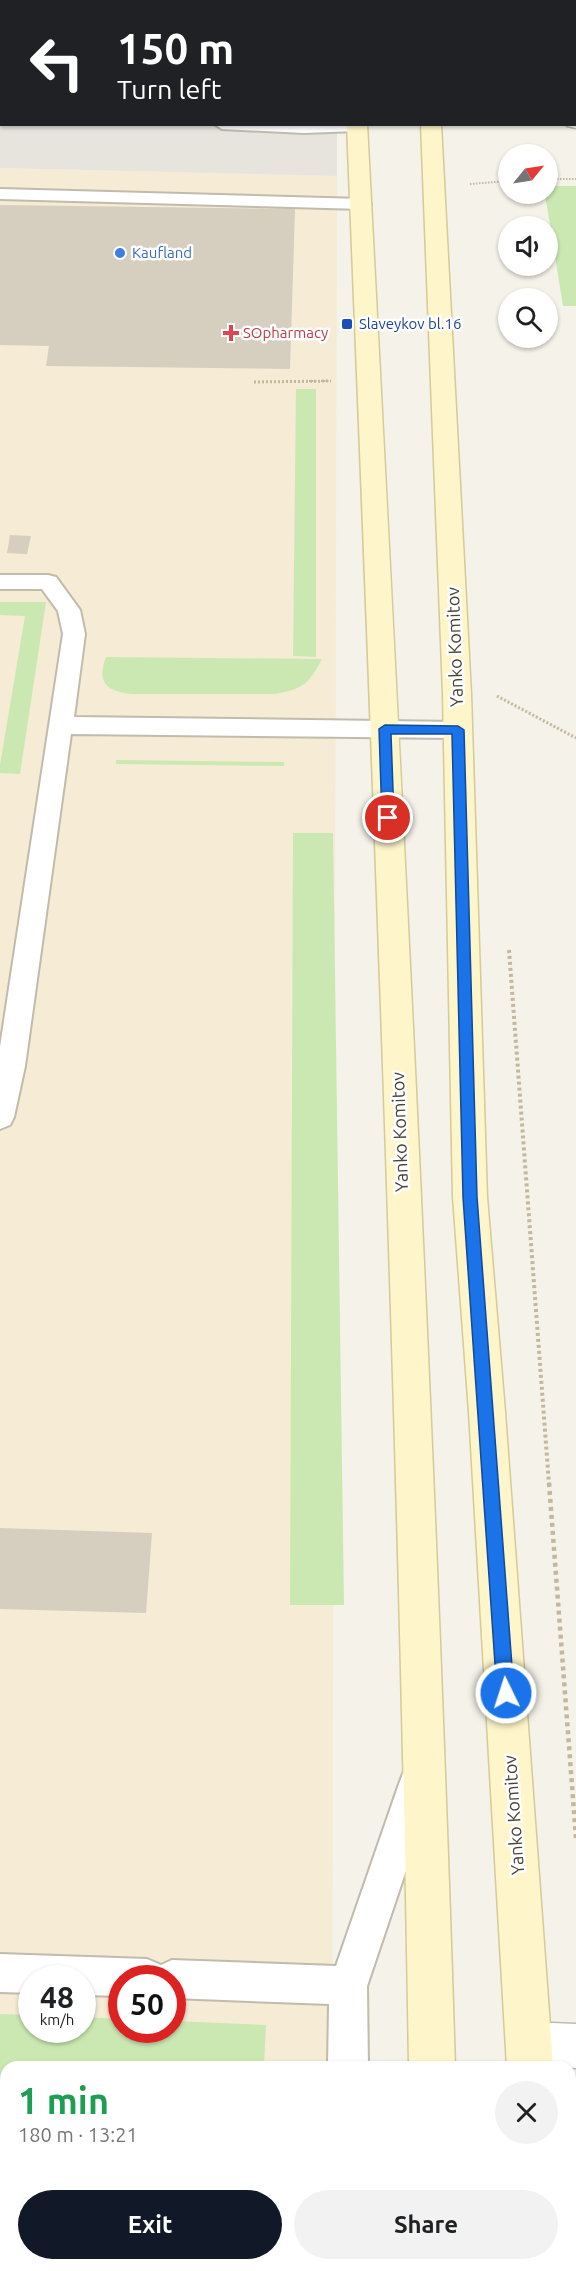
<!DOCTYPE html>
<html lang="en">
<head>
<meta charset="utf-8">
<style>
  :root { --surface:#fff; --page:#f2f2f2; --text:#202124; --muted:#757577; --accent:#111827 }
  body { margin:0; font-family:Ubuntu,sans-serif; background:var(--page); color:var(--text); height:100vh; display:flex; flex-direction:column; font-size:22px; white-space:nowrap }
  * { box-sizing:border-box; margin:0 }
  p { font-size:20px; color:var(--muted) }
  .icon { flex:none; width:33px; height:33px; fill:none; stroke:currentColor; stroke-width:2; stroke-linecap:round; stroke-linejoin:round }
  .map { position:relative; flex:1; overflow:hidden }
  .side { position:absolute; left:0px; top:2061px; width:576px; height:210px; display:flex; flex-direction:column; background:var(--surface); border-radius:18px 18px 0 0; box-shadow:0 2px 4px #0004 }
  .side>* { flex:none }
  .top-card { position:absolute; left:0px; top:0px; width:576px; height:126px; box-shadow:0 2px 4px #0004; background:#202124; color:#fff; overflow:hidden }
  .needle { width:39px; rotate:60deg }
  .controls { position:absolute; left:498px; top:144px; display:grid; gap:12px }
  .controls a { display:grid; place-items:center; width:60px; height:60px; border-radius:50%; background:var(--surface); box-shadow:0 2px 4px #0004; font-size:30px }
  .speed { position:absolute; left:18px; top:1965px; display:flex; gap:12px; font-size:30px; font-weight:700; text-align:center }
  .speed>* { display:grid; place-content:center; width:78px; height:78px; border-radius:50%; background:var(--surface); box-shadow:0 2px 4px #0004; line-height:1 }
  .speed small { font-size:15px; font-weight:400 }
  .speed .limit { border:9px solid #d22; background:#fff; color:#111 }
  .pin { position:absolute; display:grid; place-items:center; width:51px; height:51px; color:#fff; margin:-26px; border:3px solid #fff; border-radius:50%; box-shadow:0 2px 6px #0007 }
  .me { position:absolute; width:66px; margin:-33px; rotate:356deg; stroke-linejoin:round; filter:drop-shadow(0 0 4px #0008) }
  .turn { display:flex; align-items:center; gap:21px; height:126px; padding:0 18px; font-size:27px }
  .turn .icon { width:78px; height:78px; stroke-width:2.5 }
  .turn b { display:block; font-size:42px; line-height:51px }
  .round { display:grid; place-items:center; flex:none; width:63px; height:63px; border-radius:32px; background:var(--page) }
  .summary { display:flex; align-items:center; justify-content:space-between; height:102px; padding:0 18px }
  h1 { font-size:36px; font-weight:600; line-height:45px; color:#1e9e55 }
  .button { display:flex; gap:12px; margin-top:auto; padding:12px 18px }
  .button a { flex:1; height:69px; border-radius:36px; background:var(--accent); color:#fff; font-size:24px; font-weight:600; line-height:69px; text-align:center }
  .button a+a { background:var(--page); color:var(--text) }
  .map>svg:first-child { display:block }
</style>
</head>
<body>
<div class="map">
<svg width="576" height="2271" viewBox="0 0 576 2271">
  <rect width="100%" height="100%" fill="#f4f2e9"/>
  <path fill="#f6ebd5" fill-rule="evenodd" d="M0,168L337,176L332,2067H6V2265H331V2271H0ZM32,1978H82V2030H32ZM122,1978H172V2030H122Z"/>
  <path fill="#e7e4de" d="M0,0H337L2,2V124L337,125V176L0,168Z"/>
  <g fill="#cbe8b3">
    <path d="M548,186H576V306H563L545,194H548Z"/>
    <path d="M296,389H316V657L293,656Z"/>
    <path d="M0,602H46L20,774L0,773V765L25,616L0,615Z"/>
    <path d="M106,657L322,659C309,684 303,689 275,694H133C107,692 96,683 106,657Z"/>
    <path d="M116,760L284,762V766L116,764Z"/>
    <path d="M293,833H333L344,1605H290Z"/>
    <path d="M0,2014L31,2015L32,2030H82L83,2017L121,2019L122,2030H172L173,2021L266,2025L264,2067H6V2093L0,2092Z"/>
  </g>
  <g fill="#d6cfbf">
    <path d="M0,205L295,209L290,369L46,366L49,346L0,345Z"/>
    <path d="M10,535L31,536L27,554L7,553Z"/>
    <path d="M0,1528L152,1533L146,1613L0,1609Z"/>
  </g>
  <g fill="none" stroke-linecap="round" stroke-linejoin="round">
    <defs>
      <g id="lane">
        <rect x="541" y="0" width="16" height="2"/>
        <rect x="0" y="111" width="2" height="10"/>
        <path d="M214,124H365L366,126L363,130L357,131L304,133L222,129Z"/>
        <path d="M0,189L362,199L368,200L371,204L368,208L362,209L0,199Z"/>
        <path d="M0,575H48L56,577L80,610L85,634L74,717L458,722L466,724L470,730L466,736L458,738L71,734L25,1066L14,1117L10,1125L0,1129V1047L63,634L58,611L42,589H0Z"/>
        <path d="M417,1766L430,1771L435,1784L367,1986L368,2067H328L329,2004L172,1998V1978H122V1996L82,1995V1978H32V1993L0,1992V1954L147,1959L161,1965L172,1960L336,1966L399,1784L404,1771Z"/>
        <rect x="0" y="2163" width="6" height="40"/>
        <path d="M363,2265H405L408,2271H366Z"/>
      </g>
      <g id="street">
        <path d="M574,116L576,128L567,126L566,124H574Z"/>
        <path d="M529,2022L576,2024V2068L529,2066L513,2060L507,2044L513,2028Z"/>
      </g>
      <g id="secondary">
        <path d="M337,0H355L356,2H338Z"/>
        <rect x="416" y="0" width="18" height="2"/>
        <path d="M347,124H367C401,772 435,1419 455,2067H409C399,1419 373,772 347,124Z"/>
        <path d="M421,124H441L471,694L487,1197L505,1412L553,2067H507L469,1412L453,1197L443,694Z"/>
        <rect x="413" y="2265" width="48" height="6"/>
        <rect x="514" y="2265" width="48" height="6"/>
      </g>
    </defs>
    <use href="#lane" stroke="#c0bbac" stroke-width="4"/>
    <use href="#street" stroke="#c0bbac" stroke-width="3"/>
    <use href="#secondary" stroke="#d4ca9a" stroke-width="3"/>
    <g stroke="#c2b89d" stroke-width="2" stroke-dasharray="1.5 1.5" stroke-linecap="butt">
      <path d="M548,179H576"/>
      <path d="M470,184L508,181"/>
      <path d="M306,381H331"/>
    </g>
    <g stroke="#c2b89d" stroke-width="3" stroke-dasharray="2 2" stroke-linecap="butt">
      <path d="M254,382L331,381"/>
      <path d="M497,696L576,738"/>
    </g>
    <path stroke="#c2b89d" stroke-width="4" stroke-dasharray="3 3" stroke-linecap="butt" d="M509,950L549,1484"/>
    <path stroke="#c2b89d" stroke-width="4.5" stroke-dasharray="4 4" stroke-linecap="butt" d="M549,1483L576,1838"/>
    <use href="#lane" fill="#fff" fill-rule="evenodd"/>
    <use href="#street" fill="#fff" fill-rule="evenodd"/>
    <use href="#secondary" fill="#fef6ca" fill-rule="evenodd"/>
  </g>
  <path fill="#1a73e8" stroke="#114b97" stroke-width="1.5" d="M385,725L458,726L464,730L477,1197L514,1693L511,1699L506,1701L500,1699L497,1693L463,1197L452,734H391L394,818L388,822L382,818L379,729Z"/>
  <circle fill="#3f7fe0" stroke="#fff" stroke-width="2" cx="120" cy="253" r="6"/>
  <rect fill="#1a4fb4" stroke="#fff" stroke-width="2" x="341" y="318" width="12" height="12" rx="3"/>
  <path fill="#e0444e" stroke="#fff" stroke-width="2" d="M228 324h6v6h6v6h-6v6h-6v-6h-6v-6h6z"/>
  <g text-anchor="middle" stroke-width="5" stroke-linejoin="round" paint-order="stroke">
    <g font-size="15" fill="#366cbe" stroke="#fff" text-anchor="start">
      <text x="132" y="258">Kaufland</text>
    </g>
    <g font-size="15" fill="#164399" stroke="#fff" text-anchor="start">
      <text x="359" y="329">Slaveykov bl.16</text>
    </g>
    <g font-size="15" fill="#be3a42" stroke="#fff" text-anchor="start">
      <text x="243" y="338">SOpharmacy</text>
    </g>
    <g font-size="18" fill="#484338" stroke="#fff">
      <text transform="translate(455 647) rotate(-92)" y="6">Yanko Komitov</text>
      <text transform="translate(400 1132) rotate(-92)" y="6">Yanko Komitov</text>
      <text transform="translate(514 1815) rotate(-94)" y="6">Yanko Komitov</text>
    </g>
  </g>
</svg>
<div class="controls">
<a><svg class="needle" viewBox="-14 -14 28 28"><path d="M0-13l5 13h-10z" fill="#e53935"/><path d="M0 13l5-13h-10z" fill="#757577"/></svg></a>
<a><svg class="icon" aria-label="sound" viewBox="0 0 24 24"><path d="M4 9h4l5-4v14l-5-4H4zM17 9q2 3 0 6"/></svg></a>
<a><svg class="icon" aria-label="search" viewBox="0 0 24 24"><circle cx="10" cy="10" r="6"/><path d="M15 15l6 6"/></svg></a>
</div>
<div class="speed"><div>48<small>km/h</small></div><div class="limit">50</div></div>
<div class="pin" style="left:388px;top:818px;background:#d93025"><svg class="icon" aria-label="arrive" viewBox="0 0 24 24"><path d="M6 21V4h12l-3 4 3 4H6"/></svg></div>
<svg class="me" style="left:506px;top:1693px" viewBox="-20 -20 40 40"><circle r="17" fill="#1a73e8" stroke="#fff" stroke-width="3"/><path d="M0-11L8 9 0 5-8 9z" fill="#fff"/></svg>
<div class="top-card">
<div class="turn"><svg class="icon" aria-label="left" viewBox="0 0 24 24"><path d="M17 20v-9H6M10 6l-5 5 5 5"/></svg><div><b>150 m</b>Turn left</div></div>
</div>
<section class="side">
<div class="summary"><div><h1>1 min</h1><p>180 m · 13:21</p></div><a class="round"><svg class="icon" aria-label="close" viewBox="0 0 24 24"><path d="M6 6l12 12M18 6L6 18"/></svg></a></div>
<div class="button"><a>Exit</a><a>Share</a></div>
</section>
</div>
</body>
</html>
